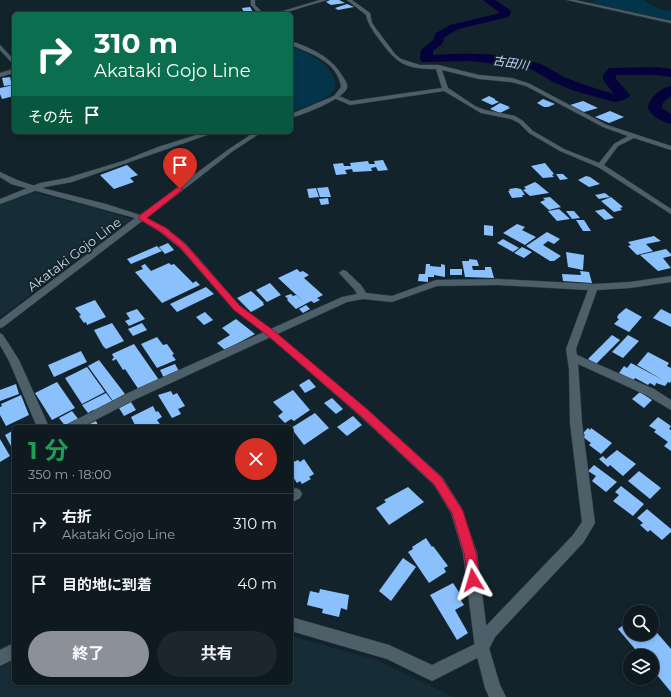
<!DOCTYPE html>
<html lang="ja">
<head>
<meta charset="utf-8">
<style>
  :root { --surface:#0e1a20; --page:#1c272d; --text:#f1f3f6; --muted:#9ba1a5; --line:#2e383e; --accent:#8c9099 }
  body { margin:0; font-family:Montserrat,"Noto Sans JP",sans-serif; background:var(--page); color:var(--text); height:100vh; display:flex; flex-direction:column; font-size:15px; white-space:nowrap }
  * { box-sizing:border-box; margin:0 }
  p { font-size:13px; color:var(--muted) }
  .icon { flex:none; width:22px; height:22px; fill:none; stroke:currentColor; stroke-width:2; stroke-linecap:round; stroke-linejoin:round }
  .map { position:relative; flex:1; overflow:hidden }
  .side { position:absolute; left:12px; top:425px; width:281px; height:260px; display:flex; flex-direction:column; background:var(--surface); border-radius:6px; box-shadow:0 2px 6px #0003,0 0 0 1px var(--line) }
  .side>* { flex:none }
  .top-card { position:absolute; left:12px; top:12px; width:281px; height:122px; border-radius:6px; box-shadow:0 2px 6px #0003,0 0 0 1px var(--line); background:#0b6e4f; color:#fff; overflow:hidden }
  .buttons { position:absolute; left:623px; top:605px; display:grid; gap:8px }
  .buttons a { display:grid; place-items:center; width:36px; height:36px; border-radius:50%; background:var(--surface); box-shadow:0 2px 6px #0003,0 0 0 1px var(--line); font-size:20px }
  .pin { position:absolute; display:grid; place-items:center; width:34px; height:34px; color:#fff; margin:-41px -17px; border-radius:50% 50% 50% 0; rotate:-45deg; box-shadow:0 0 4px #0007 }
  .pin .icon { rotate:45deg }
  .me { position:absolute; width:44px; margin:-22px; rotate:353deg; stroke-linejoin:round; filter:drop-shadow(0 0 3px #0008) }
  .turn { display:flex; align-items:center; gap:14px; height:84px; padding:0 16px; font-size:18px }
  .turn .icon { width:52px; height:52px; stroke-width:2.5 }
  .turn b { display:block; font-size:28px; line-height:34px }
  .then { display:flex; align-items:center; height:38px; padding:0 16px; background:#0003; gap:8px; font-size:15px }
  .round { display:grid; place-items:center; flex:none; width:42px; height:42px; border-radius:21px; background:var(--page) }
  .headline { display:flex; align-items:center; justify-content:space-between; height:68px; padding:0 16px }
  h1 { font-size:24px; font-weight:700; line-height:30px; color:#1e9e55 }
  .action { display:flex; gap:8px; margin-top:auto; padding:8px 16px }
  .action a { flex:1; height:46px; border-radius:24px; background:var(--accent); color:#fff; font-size:16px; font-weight:700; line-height:46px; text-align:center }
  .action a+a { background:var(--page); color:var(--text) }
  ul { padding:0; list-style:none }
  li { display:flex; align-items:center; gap:12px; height:60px; padding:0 16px; border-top:1px solid var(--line) }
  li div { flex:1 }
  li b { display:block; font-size:15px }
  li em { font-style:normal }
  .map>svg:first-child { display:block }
</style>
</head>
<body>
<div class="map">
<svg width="671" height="697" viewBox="0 0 671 697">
  <rect width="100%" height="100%" fill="#13232b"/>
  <g fill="#162d38">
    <path d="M32,192L91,207L132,219L0,317V203Z"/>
    <path d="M291,636L377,660L453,697H0V668L14,659V683H291Z"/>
  </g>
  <g fill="#033449">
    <path d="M597,0H644C651,6 661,10 671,11V20L590,3Z"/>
    <path d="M291,46C309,54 332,63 336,85C333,99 304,107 291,112Z"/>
  </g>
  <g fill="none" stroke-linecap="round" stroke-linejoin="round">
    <g fill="#05023b" fill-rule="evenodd">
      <path d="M483,0H495L510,10L511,12L509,17L458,29L445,37L442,44L433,51V55C468,53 506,52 540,64C549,67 556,73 564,77C581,84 597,89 614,94L603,80V75L609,68L657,67L671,69V77L657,75H617L616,76V79L630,95L628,98L620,101L615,102L610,101L575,91L553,82L533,70L518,66L469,61L422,62L420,59L421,50L433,40L436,33L450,25L500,13Z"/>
      <path d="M671,86V96C666,99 662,102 662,108L671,114V124C663,122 648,115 648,106C651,96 661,88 671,86Z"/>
    </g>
  </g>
  <g fill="#8ac1fd">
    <path d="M330,0H339L345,3L331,5L326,2Z"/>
    <path d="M347,4L354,7L338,10L335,8Z"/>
    <path d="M250,7L253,12L244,13L242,8Z"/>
    <path d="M10,77L12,85L4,86L2,78Z"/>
    <path d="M14,85V96L2,99L0,94V88Z"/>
    <path d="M489,96L495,99V100L499,102L492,105L481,100Z"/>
    <path d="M543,99L555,104L548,107H544L537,103Z"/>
    <path d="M583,101L598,108L584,112L570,105Z"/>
    <path d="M500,103L510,107H508L510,108L500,113L490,109Z"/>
    <path d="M610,111L624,117L609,123L595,117Z"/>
    <path d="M383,160L388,170L378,171L376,167L371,168L372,171L353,172L352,169L345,170L347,174L336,175L333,164L343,163L344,166H351L350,163L368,161L369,164H375L374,161Z"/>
    <path d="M545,163L554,174L552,175L554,177L543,178L531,166Z"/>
    <path d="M127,165L138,175L130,178L134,182L114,189L100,175Z"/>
    <path d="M556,174H563L568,179L560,180Z"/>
    <path d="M586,176L590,177L600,184L589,187L578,180Z"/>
    <path d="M535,182L538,184L549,193L530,196L523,190L526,189L524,187Z"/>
    <path d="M328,187L331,197H320L317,188Z"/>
    <path d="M316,188L319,197L309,198L307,189Z"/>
    <path d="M516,188L521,189L525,195H522L523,197L512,198L508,191H510L509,189Z"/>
    <path d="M605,193L610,197L599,199L595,195Z"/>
    <path d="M550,197L561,207L549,210L540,202L545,200L543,198Z"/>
    <path d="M611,197L623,207L620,208L622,210L614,212L601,201Z"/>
    <path d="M328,198L329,204L321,205L319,199Z"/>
    <path d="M559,209L570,219L557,221L548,211Z"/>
    <path d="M604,209L614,218L605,220L595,211Z"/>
    <path d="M566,211H574L580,218L572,219Z"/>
    <path d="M576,220H584L591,231H583Z"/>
    <path d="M517,224L525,227L522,230L536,237L525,245L503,233Z"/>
    <path d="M484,225L493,226V236L484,235Z"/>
    <path d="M547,232L560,239L554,244L548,241L543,245L561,256L554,261H550L526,246Z"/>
    <path d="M654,236L661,241L646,244L653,251L637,255L628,246L631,245L628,242Z"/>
    <path d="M503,239L519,248L513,252L497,243Z"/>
    <path d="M168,243L174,250L165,254L159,247Z"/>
    <path d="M157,246L162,251L131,264L127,259Z"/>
    <path d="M522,247L532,252L524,258L514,253Z"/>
    <path d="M666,249L671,254V256L663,258L671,268L658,271L640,255Z"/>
    <path d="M566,252L584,255L583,270L568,267Z"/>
    <path d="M469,259L477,260L479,266H472L473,270H485V267H491L494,278L465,277L462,261H469Z"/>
    <path d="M169,263L171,265L174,264L193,283L196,281L200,285L162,303L135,272L143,269L141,266L145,264L151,271Z"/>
    <path d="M426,264H430V266L441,267V264L445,265V277L434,275V277H428V282L418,281L419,274H425Z"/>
    <path d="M297,269L300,272L303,271L309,275L304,278L323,295L317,298L320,300L314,303L311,301L296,309L287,300L288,299L285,296L291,294L293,296L296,295L304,302L278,278Z"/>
    <rect x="450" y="269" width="12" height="6"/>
    <path d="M580,271L589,272L592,283L563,281L562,274L581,275Z"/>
    <path d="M270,283L281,295L267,302L256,290Z"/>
    <path d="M206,287L214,294L177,312L170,304Z"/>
    <path d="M251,291L264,303H263L264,305L251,312L237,298Z"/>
    <path d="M95,300L106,317L87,325L86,322L84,323L79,316L81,315L75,308Z"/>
    <path d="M306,305L310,309L303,313L299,309Z"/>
    <path d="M626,308L642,317L629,332L614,324L619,319L617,318L618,315Z"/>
    <path d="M137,309L145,319L129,326L125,321L130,319L126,313Z"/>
    <path d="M661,309L671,314V327L653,318Z"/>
    <path d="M205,312L213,320L204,325L196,317Z"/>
    <path d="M236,319L255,334L225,350L217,343L230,335L222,328Z"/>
    <path d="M112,323L124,341L106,349L103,346L94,330Z"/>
    <path d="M142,323L147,330L133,336L128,329Z"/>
    <path d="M612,335L620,340L596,364L588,359Z"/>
    <path d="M628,335L639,341L623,358L612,352Z"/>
    <path d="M157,337L163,345L167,344L174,354L172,355L176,360L157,368L141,344Z"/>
    <path d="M134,344L159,380L139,390L125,369L123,370L116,359L113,361L112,359L114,358L112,354Z"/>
    <path d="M81,351L87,362L54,377L48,365Z"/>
    <path d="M648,352L669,363L667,366L671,368V381L670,383L668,382L665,386L656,383L655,386L650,383L648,385L635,378L633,381L619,373L624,366L627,368L631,363L663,380L637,365Z"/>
    <path d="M99,360L125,394L113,401L88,366Z"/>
    <path d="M175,364L179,371L164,378L160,370Z"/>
    <path d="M87,367L105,392L82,404L65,378Z"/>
    <path d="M309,379L316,387L305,393L299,385Z"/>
    <path d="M57,382L75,408L52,420L35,393Z"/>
    <path d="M16,384L19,394L0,401V390Z"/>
    <path d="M293,390L310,410L294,421L291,419L285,423L278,416L283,412L273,402Z"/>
    <path d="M171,391L173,395L177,393L185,406L178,409L181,414L172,418L158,395Z"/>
    <path d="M640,392L652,400L644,408L632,399Z"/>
    <path d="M106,393L113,402L94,412L93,410L88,413L82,405Z"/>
    <path d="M21,395L29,415L6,426L0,415V407L2,406L1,404Z"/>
    <path d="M332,398L343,409L336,414L324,403Z"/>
    <path d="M131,402L136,410L124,416L119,408Z"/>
    <path d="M153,406L156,412L158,411L162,417L157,420L162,427H136L131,417Z"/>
    <path d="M72,411L79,420L66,427L59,418Z"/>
    <path d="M315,413L329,428L304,445L291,428Z"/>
    <path d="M353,416L362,425L347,436L337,427Z"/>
    <path d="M658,417L671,426L669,429L671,430V451L664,446L668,442L654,432L656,430L649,426Z"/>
    <path d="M96,421L99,427H83Z"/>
    <path d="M588,428L590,430L591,428L612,443L601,454L589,445L591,443L583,437L585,435L583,433Z"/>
    <path d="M14,430V452L5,435Z"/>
    <path d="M0,439L10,456L0,462Z"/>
    <path d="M617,450L636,464L623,476L610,465L608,467L599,459L603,456L606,459Z"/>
    <path d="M304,459L314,474L309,477L311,479L302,484L300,481L297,483L291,474V463L298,460L300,462Z"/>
    <path d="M594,465L617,482L606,492L592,481L596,476L588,471Z"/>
    <path d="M639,471L661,488L650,499L628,481Z"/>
    <path d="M621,486L644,504L633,516L613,501L619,495L615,492Z"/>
    <path d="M408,487L424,502L389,525L376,508L386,502L384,500Z"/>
    <path d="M647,509L671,529V532L662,540L650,530L648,532L640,525L643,523L637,518Z"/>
    <path d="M426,538L432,547L433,546L448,566L444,568L446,572L429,583L408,552L413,549L412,547Z"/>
    <path d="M403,558L416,567L391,601L379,591Z"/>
    <path d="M453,583L463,598L460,599L464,605L455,610L468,633L457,640L430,595Z"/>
    <path d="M320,589L349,595L347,610L341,608L339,617L322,613L323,609L307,605L310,591L319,593Z"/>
    <path d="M629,615L630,634H652V627L671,649V692L652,669V656H641L618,629L626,623L623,619Z"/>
  </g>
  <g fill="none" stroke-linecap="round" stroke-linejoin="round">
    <defs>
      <g id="street">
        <path d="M320,0H327L280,14H273Z"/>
        <path d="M347,0H352L370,13L372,23L377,30L395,54L401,59L420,65H438L479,75L512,78L530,84L607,125L671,146V150L634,138L618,146L604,165L671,209V214L598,167L560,151L529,133L519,123L511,119L481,113L444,91L350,105L334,98L333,97L336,95L351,101L442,88L436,69C405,69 397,64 379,39C373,31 368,24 366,15ZM442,70L479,79L511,82L526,86L603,127L628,136L614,144L599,163L564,149L533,131L523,121L515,116L485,110L475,106L448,88Z"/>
        <path d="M0,45L14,60V65L0,50Z"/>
        <path d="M14,69V73L0,77V73Z"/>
        <path d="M206,132H216L72,182L45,187L0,204V199L40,183L67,178L123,161L158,147Z"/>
        <path d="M241,132H250L256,135L253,137Z"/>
        <path d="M343,270L346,271L361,285L366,293L392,296L436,280L498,279L594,284L630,282L671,276V282L630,288L597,290L576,349L577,355L654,389L671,400V410L646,395L578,364L582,423L595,523L583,543L495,637L487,653L432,681L387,659L291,631V617L389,645L432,665L477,643L485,627L573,535L582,522L570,423L569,369L566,349L588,290L498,285L437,286L392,302L363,299L347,302L136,399L82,427H66L68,424L128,393L342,297L357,294L354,289L339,273Z"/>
        <path d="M0,333L3,335L19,360L49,427H37L9,361L0,345Z"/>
        <path d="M296,488L300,490L302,494L300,498L291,503V490Z"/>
        <path d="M14,643V659L0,666V650Z"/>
      </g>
      <g id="secondary">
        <path d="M251,0H255V5L264,14H259L251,5Z"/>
        <path d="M567,0H575L671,21V23Z"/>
        <path d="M291,41C311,48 332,57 343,77C345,80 348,84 347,88C344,99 302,115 291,118V114L334,96L341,87C338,62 310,53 291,45Z"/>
        <path d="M255,132H262L233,151L147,218L166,228L186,244L240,306L273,331L368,410L442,477L461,507L477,553L489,648L500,685L506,697H489L485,688L475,648L463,553L451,513L434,485L360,416L267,335L234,310L180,248L160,232L142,221L3,327L0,328V320L135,218L11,184L0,177V172L17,180L38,187L106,204L140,215L229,149Z"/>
      </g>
    </defs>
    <use href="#street" stroke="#323d43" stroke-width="1"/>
    <use href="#secondary" stroke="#323d43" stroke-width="1"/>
    <use href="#street" fill="#4d5f68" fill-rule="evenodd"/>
    <use href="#secondary" fill="#4d5f68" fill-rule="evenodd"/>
  </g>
  <path fill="#e11d48" stroke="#92132f" d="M178,187L183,189L147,218L166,228L185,244L240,306L273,330L368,410L441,477L463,511L476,553L480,580L478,585L473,586L469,585L464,553L452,513L434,484L361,416L267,335L234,310L180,247L161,232L139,219V216Z"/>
  <g text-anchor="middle" stroke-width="4" stroke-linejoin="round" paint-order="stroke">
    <g font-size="12" font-style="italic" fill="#c4d1f6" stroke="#13232b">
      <text transform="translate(511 63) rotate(9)" y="4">古田川</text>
    </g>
    <g font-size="13" fill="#ced7dd" stroke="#13232b">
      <text transform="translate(74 254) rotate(-37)" y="5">Akataki Gojo Line</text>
    </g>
  </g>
</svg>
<div class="buttons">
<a><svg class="icon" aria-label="search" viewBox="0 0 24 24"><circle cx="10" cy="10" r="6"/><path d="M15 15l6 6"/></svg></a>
<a><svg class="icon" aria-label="layers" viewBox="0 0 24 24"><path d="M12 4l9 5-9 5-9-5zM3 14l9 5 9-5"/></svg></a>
</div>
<div class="pin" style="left:180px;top:189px;background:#d93025"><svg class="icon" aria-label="arrive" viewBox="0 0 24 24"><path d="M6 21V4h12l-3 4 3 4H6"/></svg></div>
<svg class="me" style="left:473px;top:580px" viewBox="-20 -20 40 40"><path d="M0-17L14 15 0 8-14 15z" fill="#e11d48" stroke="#fff" stroke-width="4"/></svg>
<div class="top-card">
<div class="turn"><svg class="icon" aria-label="right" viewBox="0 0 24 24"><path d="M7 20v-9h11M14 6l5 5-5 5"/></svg><div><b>310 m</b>Akataki Gojo Line</div></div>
<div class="then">その先<svg class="icon" aria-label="arrive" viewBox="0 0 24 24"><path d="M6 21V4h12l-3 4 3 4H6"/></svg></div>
</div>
<section class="side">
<div class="headline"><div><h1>1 分</h1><p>350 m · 18:00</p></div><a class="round" style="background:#d93025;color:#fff"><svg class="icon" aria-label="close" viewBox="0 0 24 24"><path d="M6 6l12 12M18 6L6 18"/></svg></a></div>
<ul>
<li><svg class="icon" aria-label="right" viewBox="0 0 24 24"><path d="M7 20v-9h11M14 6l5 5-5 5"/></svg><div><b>右折</b><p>Akataki Gojo Line</p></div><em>310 m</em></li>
<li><svg class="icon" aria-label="arrive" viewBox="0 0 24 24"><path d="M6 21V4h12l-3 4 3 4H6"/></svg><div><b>目的地に到着</b></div><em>40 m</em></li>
</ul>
<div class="action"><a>終了</a><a>共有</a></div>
</section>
</div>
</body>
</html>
